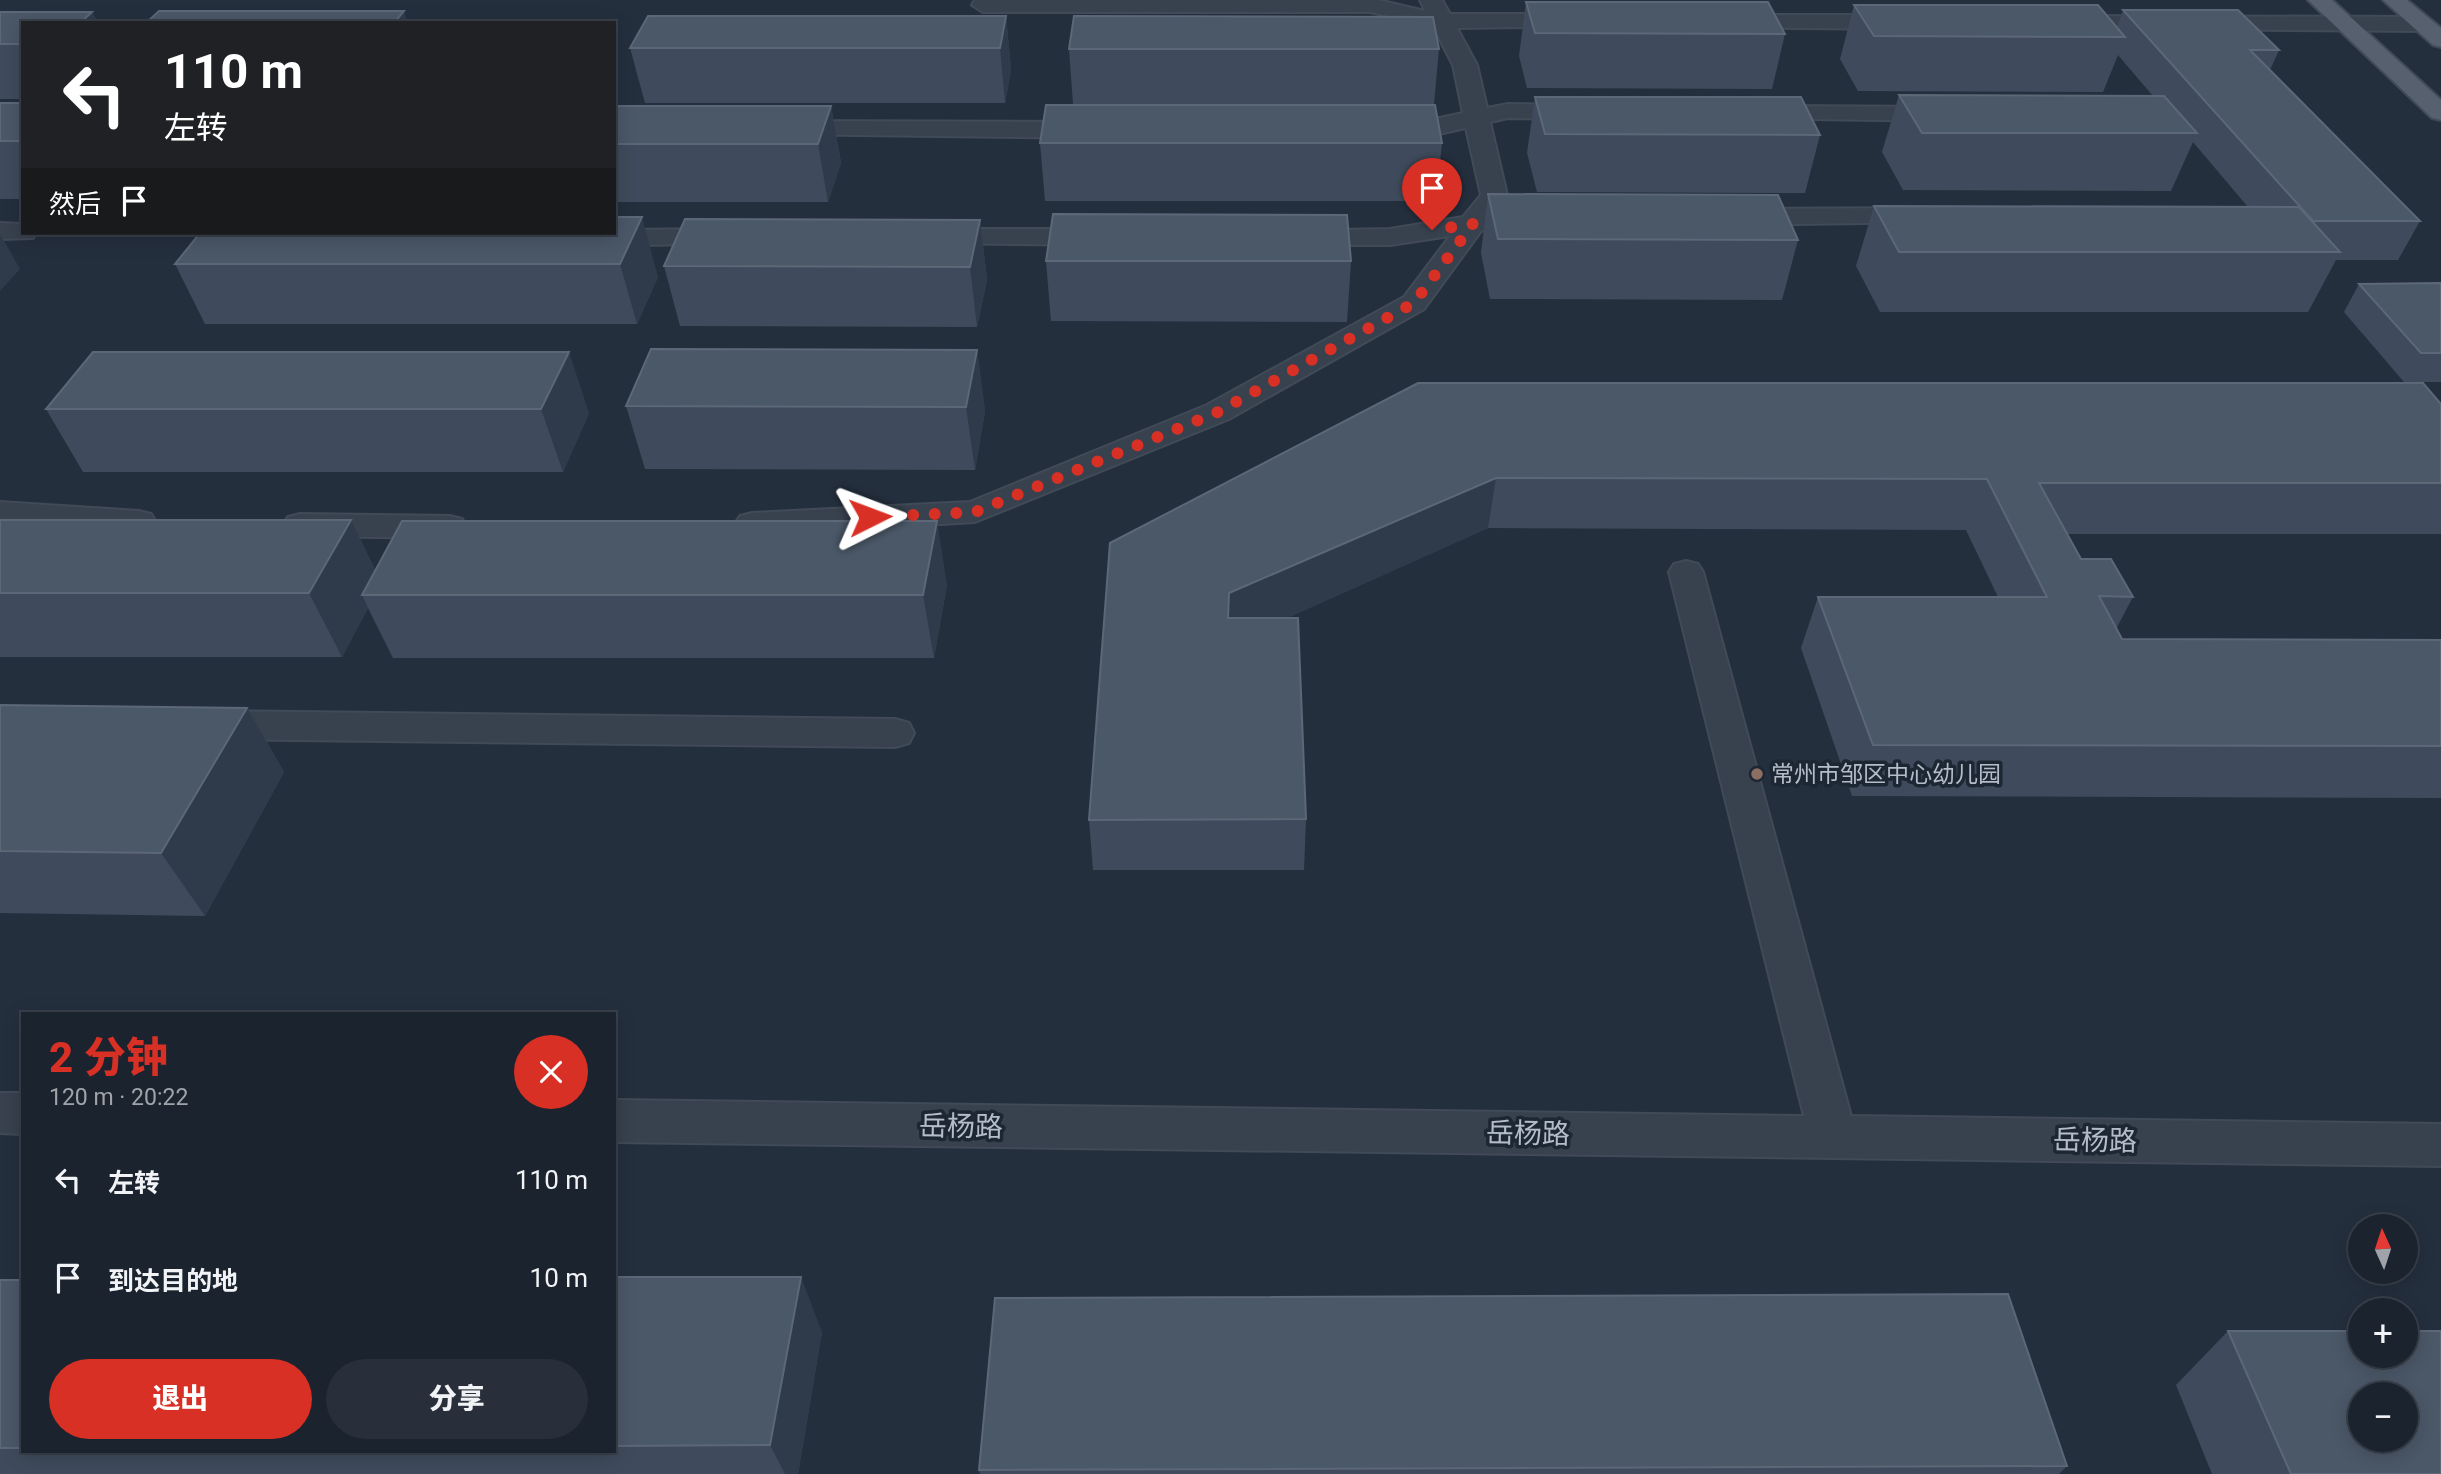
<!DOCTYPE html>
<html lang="zh">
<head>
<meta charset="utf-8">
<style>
  :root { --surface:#1b232e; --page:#282f3a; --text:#f1f3f6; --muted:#a0a4aa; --line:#39404a; --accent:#d93025 }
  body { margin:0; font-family:Roboto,"Noto Sans SC",sans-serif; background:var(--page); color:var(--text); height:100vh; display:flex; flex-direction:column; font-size:26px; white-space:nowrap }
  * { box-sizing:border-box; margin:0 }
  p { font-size:23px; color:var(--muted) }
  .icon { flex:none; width:38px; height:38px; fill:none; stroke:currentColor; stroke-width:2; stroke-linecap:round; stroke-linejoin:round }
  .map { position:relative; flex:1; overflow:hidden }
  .drawer { position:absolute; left:21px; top:1012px; width:595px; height:441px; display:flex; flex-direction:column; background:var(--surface); border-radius:0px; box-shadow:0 4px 18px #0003,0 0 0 2px var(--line) }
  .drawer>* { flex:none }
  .banner { position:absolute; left:21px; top:21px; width:595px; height:214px; border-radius:0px; box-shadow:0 4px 18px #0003,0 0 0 2px var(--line); background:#202124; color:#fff; overflow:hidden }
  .needle { width:46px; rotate:357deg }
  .controls { position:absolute; left:2348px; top:1214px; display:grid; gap:14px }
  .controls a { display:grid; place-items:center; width:70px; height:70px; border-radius:50%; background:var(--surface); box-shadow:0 4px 18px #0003,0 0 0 2px var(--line); font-size:35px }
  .pin { position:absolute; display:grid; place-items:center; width:60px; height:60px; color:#fff; margin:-72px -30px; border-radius:50% 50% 50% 0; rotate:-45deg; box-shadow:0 0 7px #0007 }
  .pin .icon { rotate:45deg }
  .me { position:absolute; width:77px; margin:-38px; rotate:87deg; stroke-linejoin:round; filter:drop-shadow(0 0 5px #0008) }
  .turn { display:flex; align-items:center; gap:24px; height:147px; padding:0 28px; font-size:32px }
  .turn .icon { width:91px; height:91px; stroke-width:2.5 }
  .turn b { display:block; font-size:49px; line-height:60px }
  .then { display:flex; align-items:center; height:66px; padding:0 28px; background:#0003; gap:14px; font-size:26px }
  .round { display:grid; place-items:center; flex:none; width:74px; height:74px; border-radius:37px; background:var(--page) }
  .overview { display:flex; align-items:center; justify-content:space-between; height:119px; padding:0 28px }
  h1 { font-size:42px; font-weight:800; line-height:52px; color:var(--accent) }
  .cta { display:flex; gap:14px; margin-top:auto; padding:14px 28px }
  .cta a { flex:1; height:80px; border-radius:42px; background:var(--accent); color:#fff; font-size:28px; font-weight:800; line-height:80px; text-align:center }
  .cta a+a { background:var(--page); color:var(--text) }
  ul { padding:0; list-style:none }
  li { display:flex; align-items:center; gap:21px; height:98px; padding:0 28px }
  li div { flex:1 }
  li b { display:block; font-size:26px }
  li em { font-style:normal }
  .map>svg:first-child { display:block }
</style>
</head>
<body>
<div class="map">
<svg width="2441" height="1474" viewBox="0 0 2441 1474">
  <rect width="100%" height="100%" fill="#242f3e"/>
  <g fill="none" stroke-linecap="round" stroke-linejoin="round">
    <defs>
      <g id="minor">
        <path d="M975,0H1378L1425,11L1420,0H1442L1450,14H1577L1585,16L1588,21L1585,26L1457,28L1477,65L1487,108L1508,104L1586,105L1595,107L1598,112L1595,117L1586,119L1508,118L1490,122L1507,195L1493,215L1501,222L1497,228L1481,231L1424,309L1229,419L975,522L752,535L740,532L735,524L740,516L752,513L970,502L1207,405L1404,297L1450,236L1390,245H1297L1287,243L1283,237L1287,231L1390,229L1463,217L1481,195L1466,128C1437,134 1407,144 1377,136L1373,131L1377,126L1417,123L1463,113L1453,65L1433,26L1370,12H983L972,5Z"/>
        <path d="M1728,15H1902L1913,22L1902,29L1720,27L1717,22L1720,17Z"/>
        <path d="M2060,16L2422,17L2433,24L2422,31L2052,28L2049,23L2052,18Z"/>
        <path d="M1755,106L1947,107L1956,109L1959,114L1956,119L1947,121L1746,118L1743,113L1746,108Z"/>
        <path d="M784,121L1095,122L1104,125L1108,130L1104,135L1095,138L775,134L771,129L775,124Z"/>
        <path d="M1925,208L1935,210L1938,216L1935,222L1736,225L1726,223L1723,217L1726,211L1736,209Z"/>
        <path d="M0,223L23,224V233H36L33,238L0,239Z"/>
        <path d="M729,229L739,231L743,237L739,243L597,246L587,244L583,238L587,233H614V230Z"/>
        <path d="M929,229H1100L1110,231L1114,237L1110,243L1100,245L919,243L915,237L919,231Z"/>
        <path d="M0,502L139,511L151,514L156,522L151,530L139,533L0,522Z"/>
        <path d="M300,514L450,516L462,519L467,527L462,535L450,538L300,536L288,533L283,525L288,517Z"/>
        <path d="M1686,561L1698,564L1703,572L1851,1116L2441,1124V1166L614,1142V1100L1804,1116L1669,572L1674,564Z"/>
        <path d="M205,711L895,719L909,723L914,733L909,743L895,747L205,739L191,735L186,725L191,715Z"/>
        <path d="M0,1093H23V1134L0,1133Z"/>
      </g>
      <g id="major">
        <path d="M2308,0H2332L2441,100V120L2432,118Z"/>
        <path d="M2383,0H2407L2441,28V47L2433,45Z"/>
      </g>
    </defs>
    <use href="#minor" stroke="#414a57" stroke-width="4"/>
    <use href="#major" stroke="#414a57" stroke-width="4"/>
    <use href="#minor" fill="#38414e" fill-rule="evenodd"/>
    <use href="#major" fill="#56606e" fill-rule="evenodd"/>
  </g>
  <g fill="#3f4b5c">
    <path d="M1526,2L1785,34L1772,89L1527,88L1519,56Z"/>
    <path d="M1854,5L2117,27L2123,10L2279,50L2270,70L2420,221L2398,260H2336L2308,312H1880L1856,266L1874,206L2248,207L2193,142L2171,191L1903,190L1882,152L1899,95L2153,96L2118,55L2103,92L1858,91L1840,59Z"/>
    <path d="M0,12H92L98,23H23V99H0Z"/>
    <path d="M1006,16L1011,70L1005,103H645L630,48Z"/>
    <path d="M1069,49H1439L1434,104H1073Z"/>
    <path d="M1535,97L1820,135L1805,193L1537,192L1527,153Z"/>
    <rect x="0" y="103" width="23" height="96"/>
    <path d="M614,106H831L841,163L828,202H614Z"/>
    <path d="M1040,143H1442L1436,201H1045Z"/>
    <path d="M1488,194L1798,240L1782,300L1490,299L1481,253Z"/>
    <path d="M980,220L987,280L977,327L680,326L664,266Z"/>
    <path d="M614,233L658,277L637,324H205L175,264Z"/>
    <path d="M1046,261H1351L1347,322L1051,321Z"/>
    <path d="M2441,283V382H2404L2344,312L2359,284Z"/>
    <path d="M977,350L985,411L975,470L645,469L626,406Z"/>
    <path d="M93,352L589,413L563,472H83L46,409Z"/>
    <path d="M1418,383L2441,404V534H2067L2081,559L2133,597L2116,629L2122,639L2441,640V798L1852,796L1801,648L1818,597H1998L1966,530L1488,528L1287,618L1306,819L1304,870H1093L1089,820Z"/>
    <path d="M0,520H351L375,570L947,585L934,658H393L368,608L342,657H0Z"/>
    <path d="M0,705L247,708L284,772L205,916L0,913Z"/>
    <path d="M614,1277L822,1332L798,1474H0V1280H23V1451H614Z"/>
    <path d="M2228,1331L2441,1474H2212L2176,1385Z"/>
    <path d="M2067,1466L2059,1474H980L979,1470Z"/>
  </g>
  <g fill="#2f3b4b">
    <path d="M404,11L408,23H394Z"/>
    <path d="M92,12L98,23H80Z"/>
    <path d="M1006,16L1011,70L1005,103L1000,48Z"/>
    <path d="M831,106L841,163L828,202L818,144Z"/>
    <path d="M642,217L658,277L637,324L620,264Z"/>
    <path d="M980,220L987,280L977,327L970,267Z"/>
    <path d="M0,234L20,269L0,291Z"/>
    <path d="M977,350L985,411L975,470L966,407Z"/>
    <path d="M569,352L589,413L563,472L541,409Z"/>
    <path d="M1496,478L1488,528L1229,644L1228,670L1229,593Z"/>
    <path d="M351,520L381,583L362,595L368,608L342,657L309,593Z"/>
    <path d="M937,521L947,585L934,658L923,595Z"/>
    <path d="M247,708L284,772L205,916L161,853Z"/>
    <path d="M801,1277L822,1332L798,1474H785L770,1445Z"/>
  </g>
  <g fill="#4b5868" stroke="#5c6777" stroke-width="2" fill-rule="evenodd">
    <path d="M1526,2H1768L1785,34L1535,33Z"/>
    <path d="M1854,5H2098L2125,37L1874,36Z"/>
    <path d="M2123,10H2238L2279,50H2250L2420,221H2313Z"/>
    <path d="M159,11H404L394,23H146Z"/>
    <path d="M0,12H92L80,23H23V44H0Z"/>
    <path d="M648,16H1006L1000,48H630Z"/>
    <path d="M1074,16L1433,17L1439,49H1069Z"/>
    <path d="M1899,95L2164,96L2197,133H1922Z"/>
    <path d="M1535,97H1801L1820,135L1545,134Z"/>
    <rect x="0" y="103" width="23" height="38"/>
    <path d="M1046,105H1435L1442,143H1040Z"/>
    <path d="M614,106H831L818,144H614Z"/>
    <path d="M1488,194L1778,195L1798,240L1498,239Z"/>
    <path d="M1874,206L2299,207L2340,252H1899Z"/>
    <path d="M1053,214L1347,215L1351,261H1046Z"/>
    <path d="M614,217H642L620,264H175L200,233H614Z"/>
    <path d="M685,219L980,220L970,267L664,266Z"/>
    <path d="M2441,283V353H2421L2359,284Z"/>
    <path d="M651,349L977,350L966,407L626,406Z"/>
    <path d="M93,352H569L541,409H46Z"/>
    <path d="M1418,383H2423L2441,404V483H2039L2081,559H2111L2133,597L2099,596L2122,639L2441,640V746L1873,745L1818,597H2047L1987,479L1496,478L1229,593L1228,618H1298L1306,819L1089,820L1110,543Z"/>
    <path d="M0,520H351L309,593H0Z"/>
    <path d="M402,521H937L923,595H362Z"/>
    <path d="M0,705L247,708L161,853L0,851Z"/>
    <path d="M614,1277H801L770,1445L614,1446Z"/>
    <rect x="0" y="1280" width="23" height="168"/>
    <path d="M2008,1294L2067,1466L979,1470L995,1298Z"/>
    <path d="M2228,1331H2361V1356H2406V1331H2441V1474H2291ZM2361,1395H2406V1440H2361Z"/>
  </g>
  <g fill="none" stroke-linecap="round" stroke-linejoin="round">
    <path stroke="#d93025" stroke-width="12" stroke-dasharray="0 21.6" d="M870,517L975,512L1218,412L1414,303L1473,224L1432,230"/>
  </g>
  <circle fill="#8d6e63" stroke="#1d2633" stroke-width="2.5" cx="1757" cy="774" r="7"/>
  <g text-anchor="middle" stroke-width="7" stroke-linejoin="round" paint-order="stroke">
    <g font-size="23" fill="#b4bcc9" stroke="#1d2633" text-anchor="start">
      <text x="1771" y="782">常州市邹区中心幼儿园</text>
    </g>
    <g font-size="28" fill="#b4bcc9" stroke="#1d2633">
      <text transform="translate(961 1126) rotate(1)" y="10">岳杨路</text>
      <text transform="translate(1528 1133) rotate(1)" y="10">岳杨路</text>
      <text transform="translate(2095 1140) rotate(1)" y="10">岳杨路</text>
    </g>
  </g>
</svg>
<div class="controls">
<a><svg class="needle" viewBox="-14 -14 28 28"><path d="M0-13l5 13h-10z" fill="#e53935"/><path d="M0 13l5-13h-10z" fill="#a0a4aa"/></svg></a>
<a>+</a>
<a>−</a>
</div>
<div class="pin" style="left:1432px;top:230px;background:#d93025"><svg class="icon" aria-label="arrive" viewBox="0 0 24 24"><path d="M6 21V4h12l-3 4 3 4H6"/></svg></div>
<svg class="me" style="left:870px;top:517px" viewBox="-20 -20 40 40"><path d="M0-17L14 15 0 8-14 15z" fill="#d93025" stroke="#fff" stroke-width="4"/></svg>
<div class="banner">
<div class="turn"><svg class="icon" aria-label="left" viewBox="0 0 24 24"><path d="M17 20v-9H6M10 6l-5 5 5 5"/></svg><div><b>110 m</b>左转</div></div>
<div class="then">然后<svg class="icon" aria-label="arrive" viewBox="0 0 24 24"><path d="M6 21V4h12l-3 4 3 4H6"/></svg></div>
</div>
<section class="drawer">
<div class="overview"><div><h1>2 分钟</h1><p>120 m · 20:22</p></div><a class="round" style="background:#d93025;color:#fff"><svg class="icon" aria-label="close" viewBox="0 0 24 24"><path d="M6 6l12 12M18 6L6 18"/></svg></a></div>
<ul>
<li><svg class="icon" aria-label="left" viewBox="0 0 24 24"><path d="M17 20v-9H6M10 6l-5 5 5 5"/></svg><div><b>左转</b></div><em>110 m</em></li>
<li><svg class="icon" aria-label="arrive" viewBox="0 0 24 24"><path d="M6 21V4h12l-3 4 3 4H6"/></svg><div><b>到达目的地</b></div><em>10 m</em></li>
</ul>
<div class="cta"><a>退出</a><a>分享</a></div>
</section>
</div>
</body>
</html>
